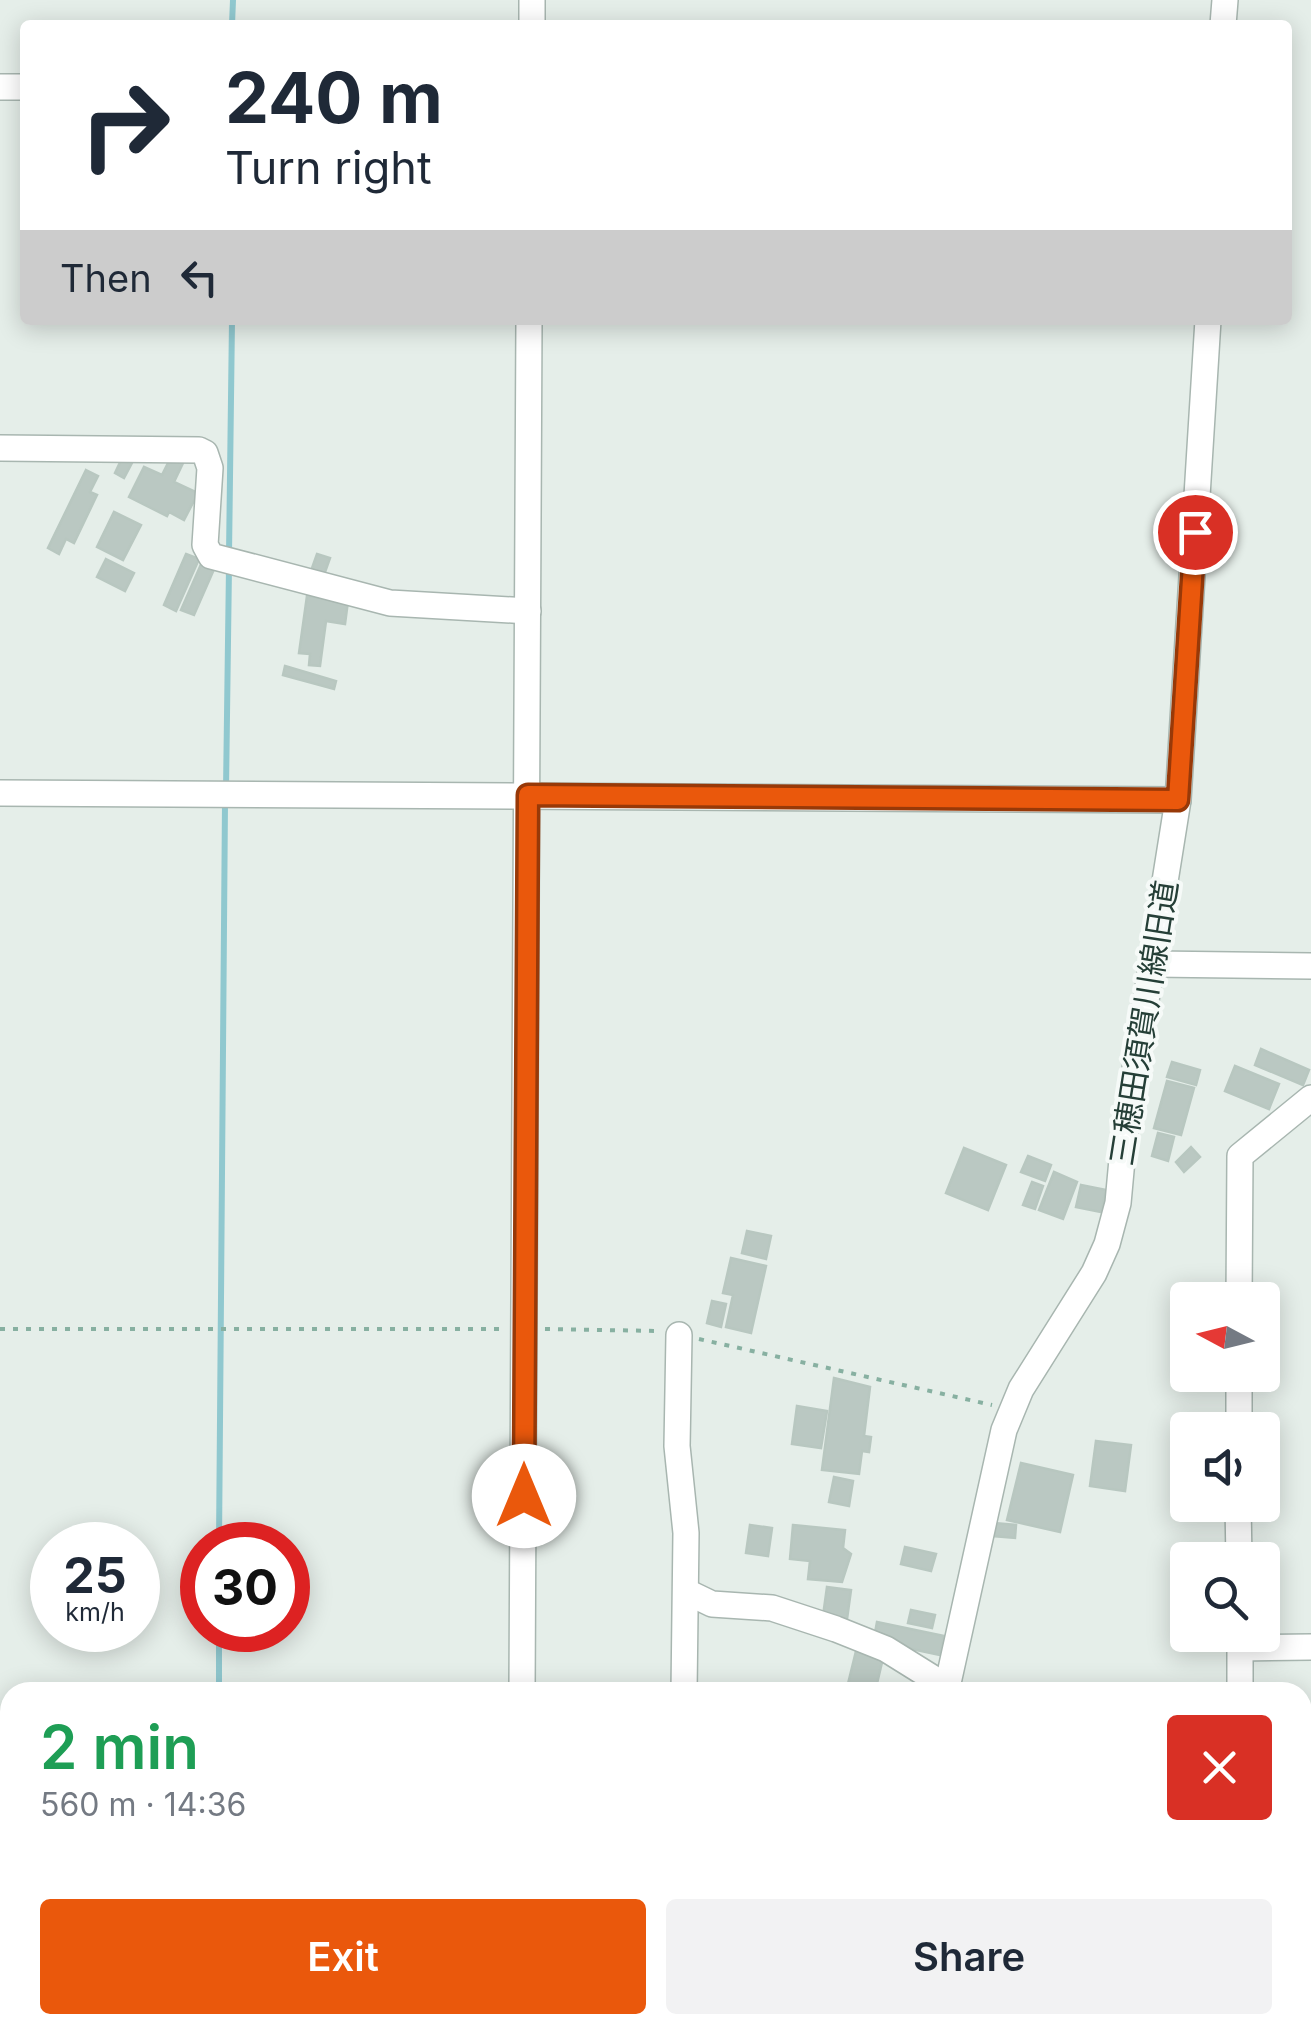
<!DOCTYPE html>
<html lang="en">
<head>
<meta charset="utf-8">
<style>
  :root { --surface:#fff; --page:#f2f2f3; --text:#1f2937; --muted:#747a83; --accent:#ea580c }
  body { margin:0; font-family:Inter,"Noto Sans JP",sans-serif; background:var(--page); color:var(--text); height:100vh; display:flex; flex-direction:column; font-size:38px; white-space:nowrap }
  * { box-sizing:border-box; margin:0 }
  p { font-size:32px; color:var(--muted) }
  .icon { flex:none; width:55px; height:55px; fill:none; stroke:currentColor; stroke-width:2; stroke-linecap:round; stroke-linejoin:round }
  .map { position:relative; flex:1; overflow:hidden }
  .side { position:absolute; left:0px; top:1682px; width:1312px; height:352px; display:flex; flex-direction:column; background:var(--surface); border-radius:30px 30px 0 0; box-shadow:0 5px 25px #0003 }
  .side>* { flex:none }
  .top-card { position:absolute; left:20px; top:20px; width:1272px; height:305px; border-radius:10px; box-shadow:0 5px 25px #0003; background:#fff; color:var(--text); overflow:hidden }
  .needle { width:65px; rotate:277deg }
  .buttons { position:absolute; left:1170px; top:1282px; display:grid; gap:20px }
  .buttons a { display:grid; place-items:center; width:110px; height:110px; border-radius:10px; background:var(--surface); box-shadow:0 5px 25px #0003; font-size:50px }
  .speed { position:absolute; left:30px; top:1522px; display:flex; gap:20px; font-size:50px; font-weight:700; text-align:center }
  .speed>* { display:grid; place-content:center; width:130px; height:130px; border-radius:50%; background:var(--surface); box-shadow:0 5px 25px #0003; line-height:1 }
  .speed small { font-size:25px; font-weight:400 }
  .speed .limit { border:15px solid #d22; background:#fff; color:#111 }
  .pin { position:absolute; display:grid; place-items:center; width:85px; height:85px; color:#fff; margin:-42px; border:5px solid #fff; border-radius:50%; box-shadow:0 2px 10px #0007 }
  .me { position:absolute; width:110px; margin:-55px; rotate:0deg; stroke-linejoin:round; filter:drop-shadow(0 0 8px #0008) }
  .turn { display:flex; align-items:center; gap:35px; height:210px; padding:0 40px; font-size:45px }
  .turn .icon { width:130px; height:130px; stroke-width:2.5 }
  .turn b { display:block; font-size:70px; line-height:85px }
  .then { display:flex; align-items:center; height:95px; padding:0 40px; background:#0003; gap:20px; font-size:38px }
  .round { display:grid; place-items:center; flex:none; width:105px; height:105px; border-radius:10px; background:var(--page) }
  .headline { display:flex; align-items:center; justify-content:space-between; height:170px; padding:0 40px }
  h1 { font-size:60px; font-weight:600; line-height:75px; color:#1e9e55 }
  .cta { display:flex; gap:20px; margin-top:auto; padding:20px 40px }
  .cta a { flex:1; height:115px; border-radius:10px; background:var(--accent); color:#fff; font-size:40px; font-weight:600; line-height:115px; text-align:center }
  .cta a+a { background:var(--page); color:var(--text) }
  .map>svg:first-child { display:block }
</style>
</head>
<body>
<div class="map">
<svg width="1311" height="2033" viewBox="0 0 1311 2033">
  <rect width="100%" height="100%" fill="#e5eee9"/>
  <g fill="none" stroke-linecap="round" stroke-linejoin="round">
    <g stroke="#90c8cf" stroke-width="6">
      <path d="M232,25L233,0"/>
      <path d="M229,555L232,320"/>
      <path d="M226,790L229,567"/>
      <path d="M219,1545L225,802"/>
      <path d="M219,1692V1630"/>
      <path d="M221,2033V2025"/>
    </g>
  </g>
  <g fill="#bac8c2" stroke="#b8c7c0" stroke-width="2.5">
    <path d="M124,454L134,459L124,478L115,473Z"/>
    <path d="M171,457L183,463L174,482L198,493L184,520L169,512L167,516L129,497L144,467L162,475Z"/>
    <path d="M86,470L98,476L90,492L97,495L74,543L66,539L59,554L48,548Z"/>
    <path d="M114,512L141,525L123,560L97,547Z"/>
    <path d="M186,554L199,559L176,611L164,605Z"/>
    <path d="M317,554L330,558L324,575L311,571Z"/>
    <path d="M106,559L134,573L125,591L97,577Z"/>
    <path d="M202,562L215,567L194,615L181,610Z"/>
    <path d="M307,596L348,601L345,624L326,621L320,666L309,665L310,654L299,653Z"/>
    <path d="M285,666L336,681L334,689L283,675Z"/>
    <path d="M1261,1049L1309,1070L1303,1085L1255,1065Z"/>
    <path d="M1172,1062L1200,1070L1196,1085L1167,1077Z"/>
    <path d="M1235,1066L1279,1084L1269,1109L1225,1091Z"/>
    <path d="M1167,1081L1194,1088L1181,1135L1154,1128Z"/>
    <path d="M1158,1133L1174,1137L1168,1161L1152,1156Z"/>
    <path d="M1191,1147L1200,1157L1184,1172L1176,1162Z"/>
    <path d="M964,1148L1006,1165L988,1210L946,1193Z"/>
    <path d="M1028,1156L1051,1165L1045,1181L1021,1172Z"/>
    <path d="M1054,1172L1077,1182L1063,1219L1039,1210Z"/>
    <path d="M1032,1182L1043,1186L1035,1209L1023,1205Z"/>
    <path d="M1081,1185L1106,1190L1101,1212L1076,1207Z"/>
    <path d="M747,1231L771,1236L766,1259L742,1253Z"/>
    <path d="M731,1258L766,1266L751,1333L726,1327L733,1295L723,1293Z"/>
    <path d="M712,1301L726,1304L721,1327L707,1323Z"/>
    <path d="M834,1378L870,1387L864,1436L871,1437L869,1452L862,1451L859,1474L822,1470Z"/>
    <path d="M797,1406L827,1411L821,1448L792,1444Z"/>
    <path d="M1096,1441L1131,1445L1125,1491L1090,1486Z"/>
    <path d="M1021,1463L1073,1475L1060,1532L1007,1520Z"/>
    <path d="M834,1477L853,1481L849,1506L829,1502Z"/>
    <path d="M994,1523L1016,1525L1015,1538L993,1536Z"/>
    <path d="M750,1525L772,1528L768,1556L746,1553Z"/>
    <path d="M793,1525L845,1530L843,1548L851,1554L842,1582L808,1579L810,1561L790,1559Z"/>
    <path d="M905,1547L936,1554L931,1571L901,1564Z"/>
    <path d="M827,1587L851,1590L847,1619L823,1616Z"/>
    <path d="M911,1610L935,1615L932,1628L908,1623Z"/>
    <path d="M877,1622L944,1636L940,1655L888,1644L890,1636L875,1633Z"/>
    <path d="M857,1647L884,1654L875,1692H846Z"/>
    <path d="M702,1685L732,1690V1692H701Z"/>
    <path d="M1302,1946L1311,1949L1302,1987Z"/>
  </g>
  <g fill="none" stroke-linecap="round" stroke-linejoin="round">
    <defs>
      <g id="minor">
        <path d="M532,25V0"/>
        <path d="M1223,25L1225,0"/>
        <path d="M0,87H25"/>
        <path d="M0,448L199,450L205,453L210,468L205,545L211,556L390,603L528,611"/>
        <path d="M0,793L1178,800"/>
        <path d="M1154,964L1311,966"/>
        <path d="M1239,1300L1240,1156L1311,1098"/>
        <path d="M679,1335L677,1446L686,1533L684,1692"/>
        <path d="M1239,1430V1375"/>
        <path d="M1238,1505L1239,1560"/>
        <path d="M687,1592L712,1604L772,1608L836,1629L886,1649L947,1687"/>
        <path d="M1240,1635V1692"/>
        <path d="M1240,1648L1311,1647"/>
        <path d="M522,1692L529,320"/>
        <path d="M946,1692L1004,1430L1021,1389L1094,1273L1107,1244L1118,1203L1124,1138L1178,800L1208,320"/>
        <path d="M0,2008L10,2013"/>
        <path d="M36,2025L53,2033"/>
        <path d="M524,2025V2033"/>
        <path d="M774,2025L777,2033"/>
        <path d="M1019,2025L1023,2033"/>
        <path d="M1263,2025L1265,2033"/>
      </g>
    </defs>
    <use href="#minor" stroke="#a8b6b0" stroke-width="28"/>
    <g stroke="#87b0a1" stroke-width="4" stroke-dasharray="5 8" stroke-linecap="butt">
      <path d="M0,1329H500"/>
      <path d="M545,1329L660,1331"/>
      <path d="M699,1339L992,1405"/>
    </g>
    <use href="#minor" stroke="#fff" stroke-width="25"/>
  </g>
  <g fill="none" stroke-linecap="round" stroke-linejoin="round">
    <defs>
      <path id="route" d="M524,1496L528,795L1178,800L1195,532"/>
    </defs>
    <use href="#route" stroke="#983908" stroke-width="25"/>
    <use href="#route" stroke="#ea580c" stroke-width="18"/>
  </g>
  <g text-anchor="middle" stroke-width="8" stroke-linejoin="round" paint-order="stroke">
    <g font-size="32" fill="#253f37" stroke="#f6faf8">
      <text transform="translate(1144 1023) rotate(-81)" y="11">三穂田須賀川線旧道</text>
    </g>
  </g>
</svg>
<div class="buttons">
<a><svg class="needle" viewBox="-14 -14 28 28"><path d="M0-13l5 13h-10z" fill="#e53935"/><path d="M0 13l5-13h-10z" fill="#747a83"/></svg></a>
<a><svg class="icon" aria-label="sound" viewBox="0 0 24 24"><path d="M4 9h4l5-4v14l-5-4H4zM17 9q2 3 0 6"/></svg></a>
<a><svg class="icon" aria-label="search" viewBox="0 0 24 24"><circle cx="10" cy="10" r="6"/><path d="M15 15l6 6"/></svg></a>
</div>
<div class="speed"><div>25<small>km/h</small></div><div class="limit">30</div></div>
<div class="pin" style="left:1195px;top:532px;background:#d93025"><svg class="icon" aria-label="arrive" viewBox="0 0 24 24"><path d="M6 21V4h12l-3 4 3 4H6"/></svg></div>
<svg class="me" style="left:524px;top:1496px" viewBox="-20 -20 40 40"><circle r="19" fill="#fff"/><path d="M0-13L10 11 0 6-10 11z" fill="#ea580c"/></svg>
<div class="top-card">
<div class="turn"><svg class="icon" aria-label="right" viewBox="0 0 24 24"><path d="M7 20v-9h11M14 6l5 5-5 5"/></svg><div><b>240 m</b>Turn right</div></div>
<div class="then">Then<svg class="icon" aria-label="left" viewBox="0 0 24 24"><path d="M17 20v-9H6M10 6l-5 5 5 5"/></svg></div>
</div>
<section class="side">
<div class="headline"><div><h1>2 min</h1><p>560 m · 14:36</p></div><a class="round" style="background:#d93025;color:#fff"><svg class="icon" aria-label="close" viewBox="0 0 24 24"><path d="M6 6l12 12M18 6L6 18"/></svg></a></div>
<div class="cta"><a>Exit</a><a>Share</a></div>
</section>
</div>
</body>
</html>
